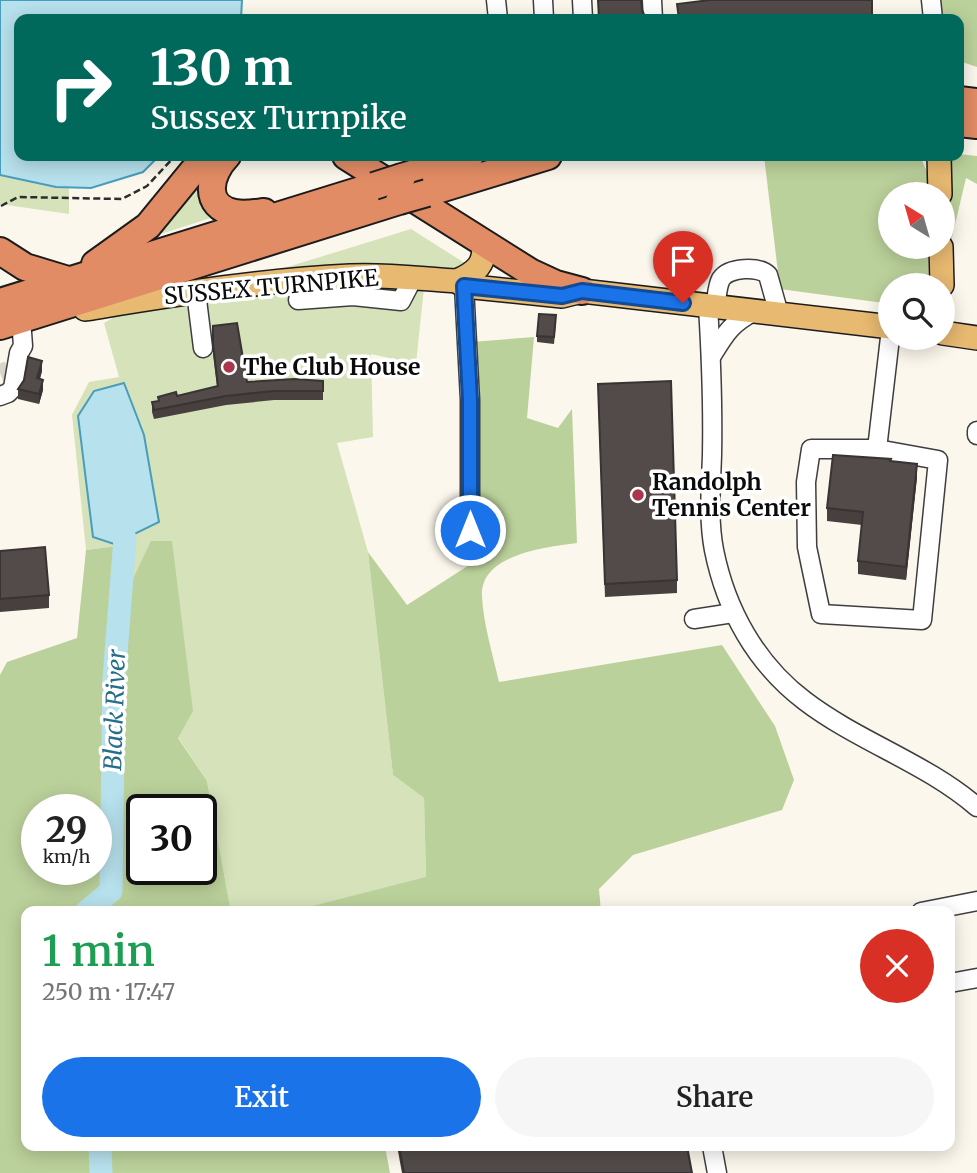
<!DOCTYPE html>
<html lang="en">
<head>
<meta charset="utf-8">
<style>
  :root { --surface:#fff; --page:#f6f6f6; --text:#222; --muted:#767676; --accent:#1a73e8 }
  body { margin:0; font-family:Merriweather,serif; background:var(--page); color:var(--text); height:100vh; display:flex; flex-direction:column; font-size:26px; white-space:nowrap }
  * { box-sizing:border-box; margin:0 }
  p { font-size:23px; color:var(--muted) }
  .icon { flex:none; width:38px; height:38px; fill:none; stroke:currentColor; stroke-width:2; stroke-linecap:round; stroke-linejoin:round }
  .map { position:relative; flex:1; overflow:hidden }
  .panel { position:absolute; left:21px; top:906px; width:934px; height:245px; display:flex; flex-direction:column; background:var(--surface); border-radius:14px; box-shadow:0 4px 18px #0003 }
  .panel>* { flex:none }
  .guide { position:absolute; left:14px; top:14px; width:950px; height:147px; border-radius:14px; box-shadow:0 4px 18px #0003; background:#00695c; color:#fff; overflow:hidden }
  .needle { width:46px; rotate:323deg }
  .fabs { position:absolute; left:878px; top:182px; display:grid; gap:14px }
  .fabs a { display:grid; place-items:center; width:77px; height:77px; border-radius:50%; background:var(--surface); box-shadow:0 4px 18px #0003; font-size:35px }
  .speed { position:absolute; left:21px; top:794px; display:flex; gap:14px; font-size:35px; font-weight:700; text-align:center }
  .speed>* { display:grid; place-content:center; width:91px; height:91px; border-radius:50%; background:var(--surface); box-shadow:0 4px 18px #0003; line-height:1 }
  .speed small { font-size:18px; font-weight:400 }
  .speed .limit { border:4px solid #111; border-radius:10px; background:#fff; color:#111 }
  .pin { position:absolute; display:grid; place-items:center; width:60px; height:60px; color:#fff; margin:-72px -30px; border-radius:50% 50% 50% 0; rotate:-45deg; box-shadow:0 0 7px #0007 }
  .pin .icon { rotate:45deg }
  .me { position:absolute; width:77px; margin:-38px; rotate:0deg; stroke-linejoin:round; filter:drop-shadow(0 0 5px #0008) }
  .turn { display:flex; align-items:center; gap:24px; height:147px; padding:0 21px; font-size:32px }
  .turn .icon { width:91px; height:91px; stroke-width:2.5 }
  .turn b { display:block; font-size:49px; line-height:60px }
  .round { display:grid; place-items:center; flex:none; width:74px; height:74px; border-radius:37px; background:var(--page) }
  .headline { display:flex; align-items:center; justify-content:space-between; height:119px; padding:0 21px }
  h1 { font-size:42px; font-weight:600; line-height:52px; color:#1e9e55 }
  .action { display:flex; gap:14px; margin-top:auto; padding:14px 21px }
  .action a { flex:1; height:80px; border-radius:42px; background:var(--accent); color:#fff; font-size:28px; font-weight:600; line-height:80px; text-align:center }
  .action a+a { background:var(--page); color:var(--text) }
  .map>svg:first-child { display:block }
</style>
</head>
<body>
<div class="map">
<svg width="977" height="1173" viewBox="0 0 977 1173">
  <rect width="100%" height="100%" fill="#fcf7ec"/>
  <g fill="#d5e2ba">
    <path d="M0,0L19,19V156H69V214L0,204Z"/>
    <path d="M201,172L214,217L145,239Z"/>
    <path d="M411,229L498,284L425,278L416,364L371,354L373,437L337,443L368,552L393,775L424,798L426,878L289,912H231L207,781L178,737L118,546L86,550L72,415L89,382L119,377L104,323L128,309L226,286Z"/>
  </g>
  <g fill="#bbd19b" fill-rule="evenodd">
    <path d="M941,0H977V67L959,61V19H942Z"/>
    <path d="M959,154L977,156V184L966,178L950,246L947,173L950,156Z"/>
    <path d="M764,156H920L928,174V194H891V247H928L929,285H891V304L780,289Z"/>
    <path d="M534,337L527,418L558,428L572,409L577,543C547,547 480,554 482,596C483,623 493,655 499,682L722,645L775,726L794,780L782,810L633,855L599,889L601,912H289L426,877L424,798L393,775L368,552L407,605L477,560L471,342Z"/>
    <path d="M151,541H172L193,711L178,738L207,781L231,912H26V1146H385L390,1173H0V675L7,662L77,638L86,550L118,546L131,583ZM96,810V870H37V810ZM201,810V870H142V810Z"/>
  </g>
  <g fill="#b7e1ed" stroke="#479dbb" stroke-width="2">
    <path d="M0,0H242L241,19H19V156H159L143,172L91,188L56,187L0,175Z"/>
    <path d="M124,383L144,435L159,522L114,544L93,537L78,416L94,391Z"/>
  </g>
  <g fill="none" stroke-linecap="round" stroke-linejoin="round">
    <g stroke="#b7e1ed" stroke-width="23">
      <path d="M86,912L111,891L114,679L125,538"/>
      <path d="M100,1146L101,1173"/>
    </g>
    <path stroke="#d8d4ca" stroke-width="18" stroke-dasharray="18 9" stroke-linecap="butt" d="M0,373L8,370"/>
    <defs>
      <g id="minor">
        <path d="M496,0L498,19"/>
        <path d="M543,0L544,19"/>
        <path d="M582,0L583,19"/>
        <path d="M652,0L653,19"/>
        <path d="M931,0L933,19"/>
        <path d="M464,286L470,400V529"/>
        <path d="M196,292L203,348"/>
        <path d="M298,300L353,296L401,301L413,278"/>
        <path d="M708,306C711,355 713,405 712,455C711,486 708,519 714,550C726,610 756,664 805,701C859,742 926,763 977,807"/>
        <path d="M715,307C717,298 717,286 721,279C729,267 759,266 768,275L779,314"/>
        <path d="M711,357C725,334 730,324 755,311"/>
        <path d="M0,396L8,393L13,388L19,353L23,346L21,319"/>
        <path d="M977,431V435"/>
        <path d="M811,449H877L938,460L922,620L821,614L807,547L806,482Z"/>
        <path d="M877,449L891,329"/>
        <path d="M694,619L733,613"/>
        <path d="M921,912L977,901"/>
        <path d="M950,983L977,978"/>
        <path d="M712,1146L717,1173"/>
      </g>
      <g id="major">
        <path d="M939,156L940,194"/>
        <path d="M941,247L942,285"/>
        <path d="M457,281C475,273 487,264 483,242"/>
        <path d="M85,309C172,295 261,280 350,276C386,274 421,279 457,281L464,286L562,296L582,291L891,327"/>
        <path d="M943,333L977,338"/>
      </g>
      <g id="highway">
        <path d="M959,100L977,102"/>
        <path d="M959,123L977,125"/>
        <path d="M227,156C209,174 202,207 235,213C244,215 255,213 264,212"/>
        <path d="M346,156L530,272L556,284L582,291"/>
        <path d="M402,177L470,156"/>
        <path d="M427,193L548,156"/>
        <path d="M0,251L25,267L68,280"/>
        <path d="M95,264L148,226L193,171L210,156"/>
        <path d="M0,302L374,186"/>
        <path d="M0,326L399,201"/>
      </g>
    </defs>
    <use href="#minor" stroke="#3e3e3e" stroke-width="21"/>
    <use href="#major" stroke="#1c1c1c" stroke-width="26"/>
    <use href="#highway" stroke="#1c1c1c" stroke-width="30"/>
    <path stroke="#2d2d2d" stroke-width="2.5" stroke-dasharray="7 3.5" stroke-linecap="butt" d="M1,206L18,197L122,199L147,186L175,156"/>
    <use href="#minor" stroke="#fff" stroke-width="18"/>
    <use href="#major" stroke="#e7b971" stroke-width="23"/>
    <use href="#highway" stroke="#e18c65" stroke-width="26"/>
    <defs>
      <g id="highway-bridge">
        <path d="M374,186L402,177"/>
        <path d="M399,201L427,193"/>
      </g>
    </defs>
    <use href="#highway-bridge" stroke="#1c1c1c" stroke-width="30" stroke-linecap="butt"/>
    <use href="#highway-bridge" stroke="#e18c65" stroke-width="26"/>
  </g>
  <g fill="#47403f">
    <path d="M556,322L554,344L537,342V336Z"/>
    <path d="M213,326L247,382L323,381V400H274L226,405L154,419L152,412V402L158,401V397L177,396L217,387L213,354Z"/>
    <path d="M42,371L40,379L43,390L39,404L18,399V389Z"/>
    <path d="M598,397L677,580V593L605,597Z"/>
    <path d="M891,461L917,477L906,580L858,574V561L862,525L827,521V508Z"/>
    <path d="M0,551L49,595V608L0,612Z"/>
    <path d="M397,1146H687L692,1173H402Z"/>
  </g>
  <g fill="#393433">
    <path d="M42,361V371L37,388V378Z"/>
    <path d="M43,380V390L39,404V394Z"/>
    <path d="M917,464V477L906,580V567Z"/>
  </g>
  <g fill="#524b49" stroke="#393433" stroke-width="2">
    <path d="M598,0H641L642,10L646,19H599Z"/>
    <path d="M710,0H872V19H679L677,4Z"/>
    <path d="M539,314L556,315L554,337L537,336Z"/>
    <path d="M237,323L247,382L294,379L323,381V391H274L226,396L154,410L152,402L159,401L158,397L176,392L177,396L218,386L213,344V326Z"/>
    <path d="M28,357L42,361L37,378L43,380L39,394L18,389L24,380Z"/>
    <path d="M671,381L677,580L605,584L598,384Z"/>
    <path d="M833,455L891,459L890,461L917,464L906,567L858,561L863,512L827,508Z"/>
    <path d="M45,547L49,595L0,599V551Z"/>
    <path d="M399,1146H687L692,1173H404Z"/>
  </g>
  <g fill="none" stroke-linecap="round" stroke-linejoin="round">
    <defs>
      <path id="route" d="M470,530V400L464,286L562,296L582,291L683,303"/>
    </defs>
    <use href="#route" stroke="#114b97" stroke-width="18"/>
    <use href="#route" stroke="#1a73e8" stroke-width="12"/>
  </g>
  <g fill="#a9364c" stroke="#fff" stroke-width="2.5">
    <circle cx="229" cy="367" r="7"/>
    <circle cx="638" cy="495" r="7"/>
  </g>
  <g text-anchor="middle" stroke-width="7" stroke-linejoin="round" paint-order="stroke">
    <g font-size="23" fill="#0b0b0b" stroke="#fff">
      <text transform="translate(271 287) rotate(-5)" y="8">SUSSEX TURNPIKE</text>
    </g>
    <g font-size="23" font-weight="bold" fill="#0b0b0b" stroke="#fff" text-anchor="start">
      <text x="243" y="375">The Club House</text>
      <text x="652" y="490">Randolph<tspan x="652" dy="26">Tennis Center</tspan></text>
    </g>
    <g font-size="24" font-style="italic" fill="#256e8c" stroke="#fff">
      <text transform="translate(115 710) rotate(-88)" y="8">Black River</text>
    </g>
  </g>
</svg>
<div class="fabs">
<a><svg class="needle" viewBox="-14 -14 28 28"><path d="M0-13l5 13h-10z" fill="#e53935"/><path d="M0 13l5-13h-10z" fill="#767676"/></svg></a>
<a><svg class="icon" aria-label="search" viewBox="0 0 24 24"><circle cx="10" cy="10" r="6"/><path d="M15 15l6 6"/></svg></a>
</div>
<div class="speed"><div>29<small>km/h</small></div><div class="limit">30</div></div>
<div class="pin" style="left:683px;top:303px;background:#d93025"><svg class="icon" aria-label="arrive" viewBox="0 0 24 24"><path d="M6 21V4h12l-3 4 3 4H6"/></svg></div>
<svg class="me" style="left:470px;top:530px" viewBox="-20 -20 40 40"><circle r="17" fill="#1a73e8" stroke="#fff" stroke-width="3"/><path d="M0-11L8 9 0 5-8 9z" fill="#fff"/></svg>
<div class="guide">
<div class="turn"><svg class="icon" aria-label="right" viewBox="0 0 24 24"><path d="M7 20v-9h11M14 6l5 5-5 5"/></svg><div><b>130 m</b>Sussex Turnpike</div></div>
</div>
<section class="panel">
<div class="headline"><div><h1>1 min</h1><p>250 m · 17:47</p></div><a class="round" style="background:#d93025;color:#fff"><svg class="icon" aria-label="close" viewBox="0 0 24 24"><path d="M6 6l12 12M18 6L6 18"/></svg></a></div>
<div class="action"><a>Exit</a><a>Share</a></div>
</section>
</div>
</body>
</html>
